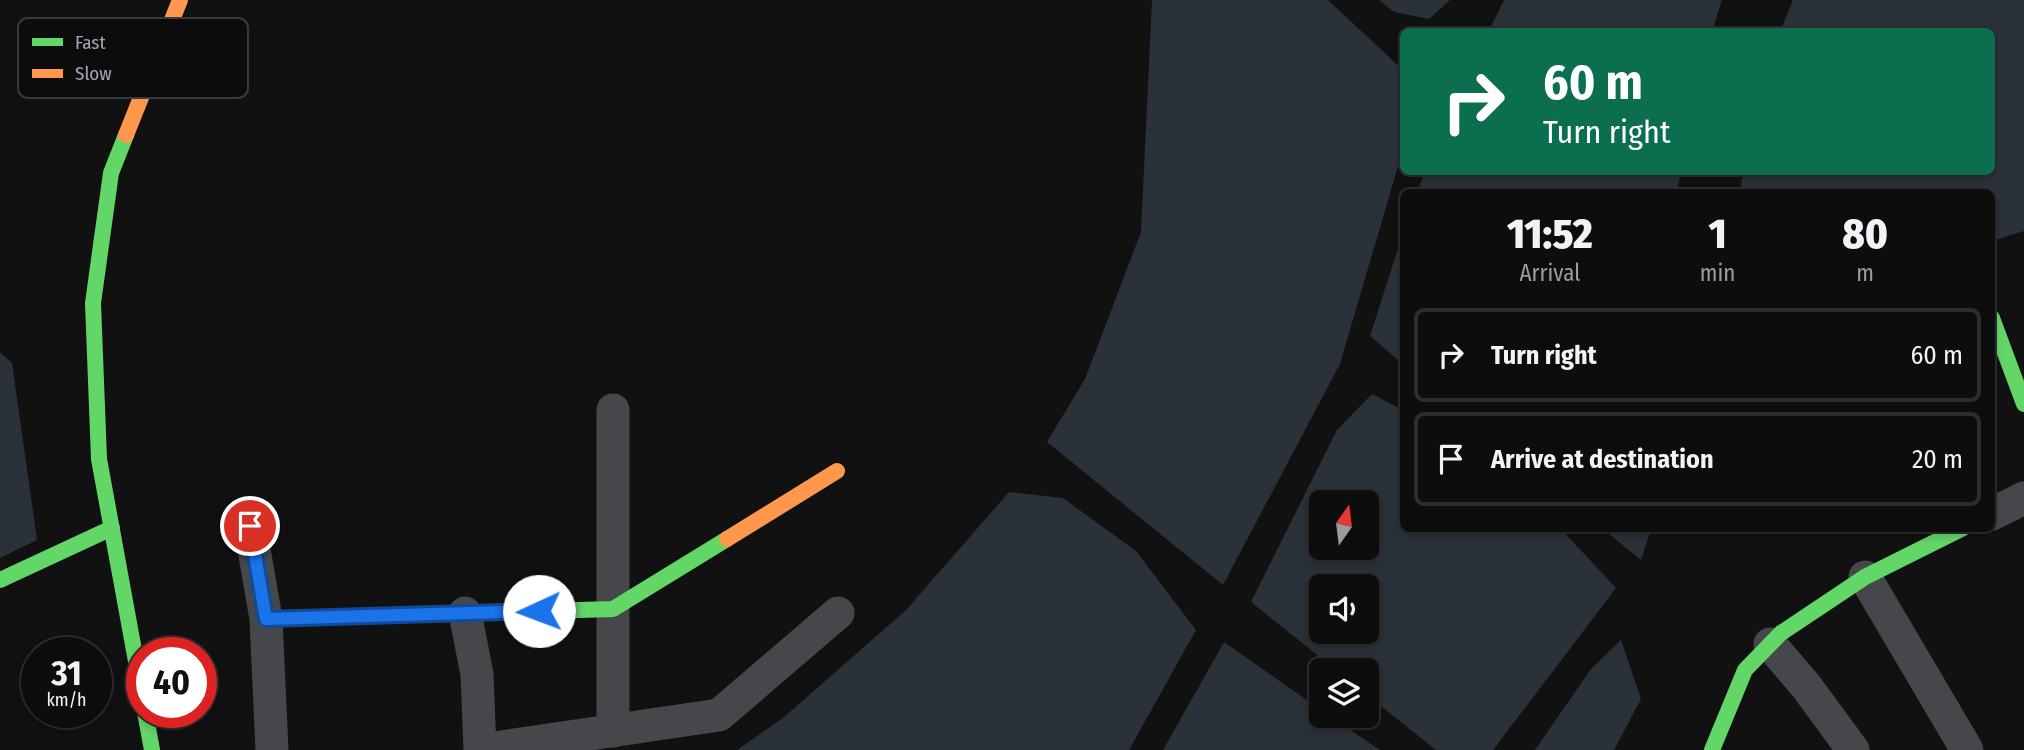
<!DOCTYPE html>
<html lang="en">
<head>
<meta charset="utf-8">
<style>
  :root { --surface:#0d0d0e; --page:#1b1b1c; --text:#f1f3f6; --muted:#9a9c9e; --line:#2d2d2e }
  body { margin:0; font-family:"Fira Sans Condensed",sans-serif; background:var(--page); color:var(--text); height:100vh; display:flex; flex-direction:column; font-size:26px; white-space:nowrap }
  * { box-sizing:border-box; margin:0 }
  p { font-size:23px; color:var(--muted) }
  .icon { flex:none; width:38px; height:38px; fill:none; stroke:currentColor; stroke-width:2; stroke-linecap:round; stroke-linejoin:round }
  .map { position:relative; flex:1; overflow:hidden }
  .panel { position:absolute; left:1400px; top:189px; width:595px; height:343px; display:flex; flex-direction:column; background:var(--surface); border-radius:10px; box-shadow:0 4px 10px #0003,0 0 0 2px var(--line) }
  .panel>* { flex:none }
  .guide { position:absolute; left:1400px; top:28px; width:595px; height:147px; border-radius:10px; box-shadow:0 4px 10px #0003,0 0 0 2px var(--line); background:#0b6e4f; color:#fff; overflow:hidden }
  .needle { width:46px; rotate:14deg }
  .fabs { position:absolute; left:1309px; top:490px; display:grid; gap:14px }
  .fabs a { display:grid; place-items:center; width:70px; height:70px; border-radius:10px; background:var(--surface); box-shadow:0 4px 10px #0003,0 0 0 2px var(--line); font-size:35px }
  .speed { position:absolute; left:21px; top:637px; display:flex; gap:14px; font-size:35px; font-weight:700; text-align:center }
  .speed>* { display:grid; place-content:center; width:91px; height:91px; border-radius:50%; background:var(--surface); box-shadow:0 4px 10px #0003,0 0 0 2px var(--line); line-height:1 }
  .speed small { font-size:18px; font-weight:400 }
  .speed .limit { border:10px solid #d22; background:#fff; color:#111 }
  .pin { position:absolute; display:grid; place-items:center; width:60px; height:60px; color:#fff; margin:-30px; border:4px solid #fff; border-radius:50%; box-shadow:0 2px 7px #0007 }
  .me { position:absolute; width:77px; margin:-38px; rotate:268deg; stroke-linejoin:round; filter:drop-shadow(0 0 5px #0008) }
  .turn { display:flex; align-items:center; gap:24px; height:147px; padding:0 28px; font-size:32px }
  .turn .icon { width:91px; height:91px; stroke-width:2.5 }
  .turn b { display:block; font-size:49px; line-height:60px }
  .eta { display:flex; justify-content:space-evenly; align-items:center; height:119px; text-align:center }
  .eta b { font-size:42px; font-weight:800; line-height:49px }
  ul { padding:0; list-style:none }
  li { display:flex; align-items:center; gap:21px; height:94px; margin:0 14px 10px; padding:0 14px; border:4px solid var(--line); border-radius:10px }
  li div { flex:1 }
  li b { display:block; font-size:26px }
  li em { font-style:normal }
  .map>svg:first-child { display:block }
</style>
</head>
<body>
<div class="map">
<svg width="2024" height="750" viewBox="0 0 2024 750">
  <rect width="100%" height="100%" fill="#111112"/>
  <g fill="#2a3138" fill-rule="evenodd">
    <path d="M1152,0H1328L1403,70V149L1340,364L1223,585L1047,442L1085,379L1141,232Z"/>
    <path d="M1379,0H1450L1429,19L1394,12Z"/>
    <path d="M1504,0H1722L1712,31H1489Z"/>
    <path d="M1793,0H2024V231L1992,241V192H1740L1743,172H1992V32L1780,31Z"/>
    <path d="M1425,172H1681L1677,192H1417Z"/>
    <path d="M1403,233V364L1370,336Z"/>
    <path d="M0,352L12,363L37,540L0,558Z"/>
    <path d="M1372,394L1403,410L1404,528L1561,529L1616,588L1493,750H1436L1367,695V670H1336L1251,602L1337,430ZM1321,502H1367V548H1321ZM1321,586H1367V632H1321Z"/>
    <path d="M1009,492L1063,498L1136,551L1196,630L1129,750H737L783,718L906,610Z"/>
    <path d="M1603,529H1651L1641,560Z"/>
    <path d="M1621,640L1641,699L1614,750H1535L1591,669Z"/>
    <path d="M1224,642L1321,710V716H1330L1380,750H1163Z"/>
  </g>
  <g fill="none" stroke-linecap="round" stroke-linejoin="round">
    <g stroke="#46474a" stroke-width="33">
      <path d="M613,410V731"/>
      <path d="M1992,514L2024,498"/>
      <path d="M250,526L266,619L272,750"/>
      <path d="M1865,577L1967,750"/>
      <path d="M465,613L477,674L480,750"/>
      <path d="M1770,644L1806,686L1853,750"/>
      <path d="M481,750L719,715L838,613"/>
    </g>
    <g stroke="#63d668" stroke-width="16">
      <path d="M126,135L111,173L93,303L99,459L142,694"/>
      <path d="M1992,318L2024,404"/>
      <path d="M0,580L112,528"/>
      <path d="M266,619L613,609L727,539"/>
      <path d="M145,712L152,750"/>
      <path d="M1712,750L1745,670L1781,633L1865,577L1963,528"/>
    </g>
    <g stroke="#ff974d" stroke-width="16">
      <path d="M126,135L180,0"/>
      <path d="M727,539L837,471"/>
    </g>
  </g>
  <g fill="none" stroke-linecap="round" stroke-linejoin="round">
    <defs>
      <path id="route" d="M250,526L266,619L539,611"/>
    </defs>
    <use href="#route" stroke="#114b97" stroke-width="18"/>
    <use href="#route" stroke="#1a73e8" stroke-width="12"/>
  </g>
  <rect x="18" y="18" width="230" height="80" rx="10" fill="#0c0c0d" stroke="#393a3f" stroke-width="2"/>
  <rect x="32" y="38" width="31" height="8" fill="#63d668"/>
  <rect x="32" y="69" width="31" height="9" fill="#ff974d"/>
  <g font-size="19" fill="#a3a6b2">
    <text x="75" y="49">Fast</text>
    <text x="75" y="80">Slow</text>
  </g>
</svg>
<div class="fabs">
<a><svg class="needle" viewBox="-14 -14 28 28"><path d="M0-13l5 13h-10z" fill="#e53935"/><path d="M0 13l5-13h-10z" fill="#9a9c9e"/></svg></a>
<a><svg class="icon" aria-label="sound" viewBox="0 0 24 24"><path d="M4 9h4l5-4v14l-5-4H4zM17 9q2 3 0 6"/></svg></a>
<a><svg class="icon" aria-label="layers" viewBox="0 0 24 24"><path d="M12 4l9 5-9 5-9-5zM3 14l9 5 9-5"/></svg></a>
</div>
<div class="speed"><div>31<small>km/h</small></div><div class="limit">40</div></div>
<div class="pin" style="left:250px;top:526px;background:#d93025"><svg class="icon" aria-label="arrive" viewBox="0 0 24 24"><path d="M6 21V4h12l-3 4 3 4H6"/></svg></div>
<svg class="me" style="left:539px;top:611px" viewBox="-20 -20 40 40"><circle r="19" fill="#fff"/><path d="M0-13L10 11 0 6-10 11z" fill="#1a73e8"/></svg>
<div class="guide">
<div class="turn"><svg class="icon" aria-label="right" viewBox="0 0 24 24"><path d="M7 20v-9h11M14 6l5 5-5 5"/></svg><div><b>60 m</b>Turn right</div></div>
</div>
<section class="panel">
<div class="eta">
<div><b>11:52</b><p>Arrival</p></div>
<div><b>1</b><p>min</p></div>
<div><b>80</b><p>m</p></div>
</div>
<ul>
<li><svg class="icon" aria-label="right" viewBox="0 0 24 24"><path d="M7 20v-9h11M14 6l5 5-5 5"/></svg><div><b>Turn right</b></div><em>60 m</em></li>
<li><svg class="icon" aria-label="arrive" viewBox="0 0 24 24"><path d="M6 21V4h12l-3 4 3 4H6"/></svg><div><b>Arrive at destination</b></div><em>20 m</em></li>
</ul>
</section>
</div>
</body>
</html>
